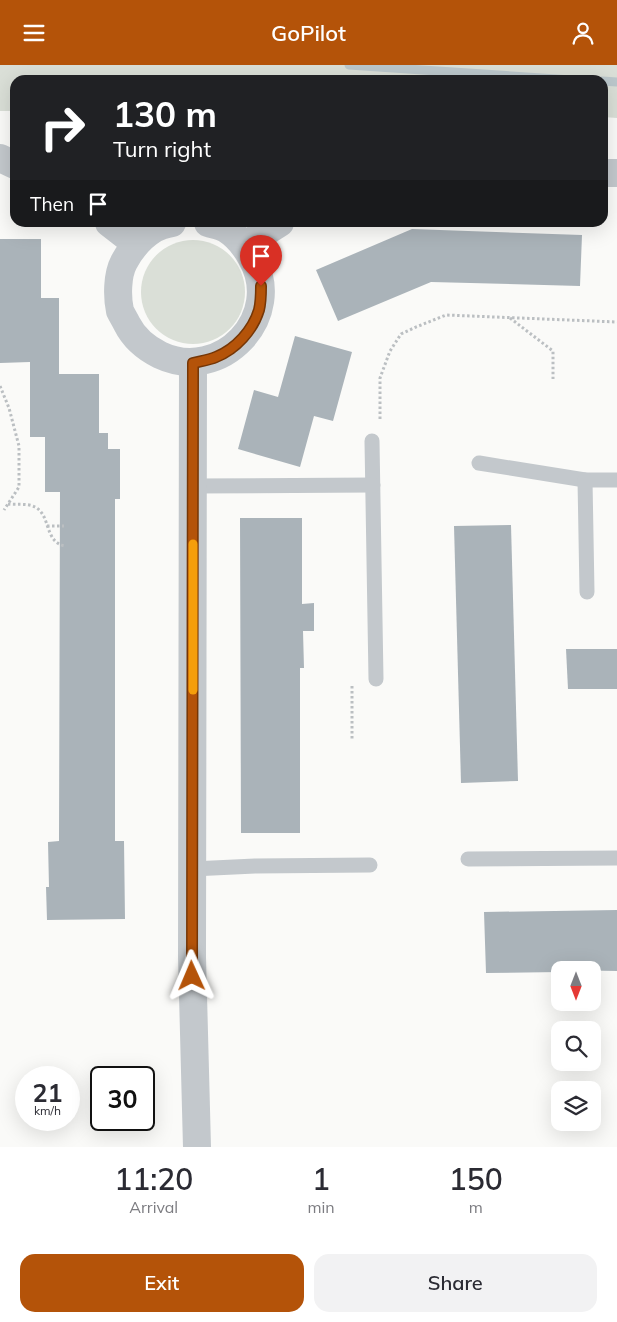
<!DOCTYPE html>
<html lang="en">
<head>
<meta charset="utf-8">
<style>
  :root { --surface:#fff; --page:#f2f2f3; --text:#2b2b33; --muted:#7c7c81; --accent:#b45309 }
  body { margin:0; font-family:Mulish,sans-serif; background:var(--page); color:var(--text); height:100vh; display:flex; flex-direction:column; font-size:19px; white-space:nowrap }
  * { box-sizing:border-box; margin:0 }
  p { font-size:16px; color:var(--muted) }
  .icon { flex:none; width:28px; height:28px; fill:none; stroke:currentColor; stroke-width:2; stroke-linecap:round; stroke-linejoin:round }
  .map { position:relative; height:1082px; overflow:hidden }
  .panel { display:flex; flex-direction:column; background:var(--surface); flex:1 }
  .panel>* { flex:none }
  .guide { position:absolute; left:10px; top:10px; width:598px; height:152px; border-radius:15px; box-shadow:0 5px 20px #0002; background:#202124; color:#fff; overflow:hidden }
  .needle { width:32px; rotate:180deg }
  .buttons { position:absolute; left:551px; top:896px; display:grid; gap:10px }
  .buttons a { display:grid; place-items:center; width:50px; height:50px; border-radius:10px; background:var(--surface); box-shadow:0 5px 20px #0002; font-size:25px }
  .speed { position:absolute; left:15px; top:1001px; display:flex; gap:10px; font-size:25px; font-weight:700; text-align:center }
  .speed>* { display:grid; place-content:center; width:65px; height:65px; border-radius:50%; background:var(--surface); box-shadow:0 5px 20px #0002; line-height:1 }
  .speed small { font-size:12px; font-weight:400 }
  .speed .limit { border:2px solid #111; border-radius:8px; background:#fff; color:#111 }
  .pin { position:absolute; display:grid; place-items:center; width:42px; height:42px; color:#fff; margin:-51px -21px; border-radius:50% 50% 50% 0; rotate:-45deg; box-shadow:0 0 5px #0007 }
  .pin .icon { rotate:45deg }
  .me { position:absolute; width:55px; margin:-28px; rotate:359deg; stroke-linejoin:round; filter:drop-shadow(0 0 4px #0008) }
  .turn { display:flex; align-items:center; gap:18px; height:105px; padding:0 20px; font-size:22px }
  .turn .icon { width:65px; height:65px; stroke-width:2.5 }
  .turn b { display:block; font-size:35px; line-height:42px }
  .then { display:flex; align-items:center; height:48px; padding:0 20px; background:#0003; gap:10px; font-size:19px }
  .eta { display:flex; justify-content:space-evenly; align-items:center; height:85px; text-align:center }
  .eta b { font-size:30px; font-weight:600; line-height:35px }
  .action { display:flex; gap:10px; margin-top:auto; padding:10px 20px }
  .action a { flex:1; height:58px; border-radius:15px; background:var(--accent); color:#fff; font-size:20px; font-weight:600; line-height:58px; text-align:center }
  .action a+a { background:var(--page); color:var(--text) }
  header { display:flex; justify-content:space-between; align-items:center; height:65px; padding:0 20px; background:var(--accent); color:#fff; font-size:22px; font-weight:600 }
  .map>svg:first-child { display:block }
</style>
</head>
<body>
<header><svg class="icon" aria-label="menu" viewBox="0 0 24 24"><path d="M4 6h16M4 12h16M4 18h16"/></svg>GoPilot<svg class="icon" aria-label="person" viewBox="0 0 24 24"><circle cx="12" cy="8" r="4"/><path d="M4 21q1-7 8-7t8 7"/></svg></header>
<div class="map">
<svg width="617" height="1082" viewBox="0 0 617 1082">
  <rect width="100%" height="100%" fill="#fafaf8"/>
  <g fill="#dadfd7">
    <path d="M0,0H617V53L603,52L602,15H15V46H0Z"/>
    <circle cx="193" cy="227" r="52"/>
  </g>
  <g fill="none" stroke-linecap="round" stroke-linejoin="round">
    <g stroke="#bbc7cb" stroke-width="9">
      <path d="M349,0L571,15"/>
      <path d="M602,16L617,17"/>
    </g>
  </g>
  <g fill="#aab3b9">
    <path d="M412,164L582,170L580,221L431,217L338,256L316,205Z"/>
    <path d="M0,174H41V233H59V309H99V368H108V384H120V434H115V776H124L125,854L47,855L46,822H49L48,777L59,776L60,427H45V372H30V297L0,298Z"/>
    <path d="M295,271L352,287L333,356L314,351L300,402L238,384L254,325L278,332Z"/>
    <path d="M240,453H302V539L314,538V566H303L304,603H300V768H241Z"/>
    <path d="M511,460L518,716L461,718L454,461Z"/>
    <path d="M566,584H617V624H568Z"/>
    <path d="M617,845V906L560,905V907L486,908L484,847Z"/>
  </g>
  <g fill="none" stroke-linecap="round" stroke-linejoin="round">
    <g stroke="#bbbfc2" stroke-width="3" stroke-dasharray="2.5 2.5" stroke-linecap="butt">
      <path d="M510,253L553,286V314"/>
      <path d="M0,321L9,343L19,381V422L4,445"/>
      <path d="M380,354V313L390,286L401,269L416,262L446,250L617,257"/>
      <path d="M8,439C16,440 28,438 35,442C51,450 44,477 65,481"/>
      <path d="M47,461H64"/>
      <path d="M352,621V675"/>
    </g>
    <g stroke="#c3c8cc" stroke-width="15">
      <path d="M372,376L376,614"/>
      <path d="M479,398L585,415H617"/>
      <path d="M585,415L587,527"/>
      <path d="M193,421L373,420"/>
      <path d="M468,794L617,793"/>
      <path d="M192,804L255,801L370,800"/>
    </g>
    <g stroke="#c3c8cc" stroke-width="28">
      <path d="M0,93L15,100"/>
      <path d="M602,108H617"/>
      <path d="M109,158L136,179"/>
      <path d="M172,158C167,159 159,161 154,164C141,172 131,184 124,197C117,210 117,232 120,246C122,250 125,255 127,259C134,273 146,283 160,290C221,319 286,251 251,192C245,181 237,171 226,164C221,161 214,160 208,158"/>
      <path d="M245,180L280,158"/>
      <path d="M193,298L192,892L197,1082"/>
    </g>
  </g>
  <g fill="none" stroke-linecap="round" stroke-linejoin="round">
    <defs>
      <path id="route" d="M192,911L193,298C201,296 209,295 216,292C236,284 253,265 259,245C261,237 261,229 261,221"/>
    </defs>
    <use href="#route" stroke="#753606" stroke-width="12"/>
    <use href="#route" stroke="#b45309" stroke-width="9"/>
    <path stroke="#f59e0b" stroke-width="9" d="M193,625V479"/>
  </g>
</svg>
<div class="buttons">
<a><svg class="needle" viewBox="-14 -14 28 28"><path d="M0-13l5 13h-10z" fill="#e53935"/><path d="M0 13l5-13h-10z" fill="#7c7c81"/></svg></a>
<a><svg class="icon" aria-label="search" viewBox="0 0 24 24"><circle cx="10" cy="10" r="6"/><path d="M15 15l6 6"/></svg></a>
<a><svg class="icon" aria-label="layers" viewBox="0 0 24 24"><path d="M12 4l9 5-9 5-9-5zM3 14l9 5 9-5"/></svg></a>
</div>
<div class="speed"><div>21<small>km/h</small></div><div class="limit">30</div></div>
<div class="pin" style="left:261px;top:221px;background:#d93025"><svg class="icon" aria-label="arrive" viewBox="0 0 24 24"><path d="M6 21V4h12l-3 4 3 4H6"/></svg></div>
<svg class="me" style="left:192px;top:911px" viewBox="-20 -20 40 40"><path d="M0-17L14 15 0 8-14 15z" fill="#b45309" stroke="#fff" stroke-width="4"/></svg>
<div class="guide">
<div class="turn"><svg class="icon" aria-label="right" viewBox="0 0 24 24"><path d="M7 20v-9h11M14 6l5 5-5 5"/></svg><div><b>130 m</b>Turn right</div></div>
<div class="then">Then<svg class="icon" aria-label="arrive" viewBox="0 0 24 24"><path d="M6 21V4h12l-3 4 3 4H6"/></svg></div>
</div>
</div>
<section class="panel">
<div class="eta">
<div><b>11:20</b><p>Arrival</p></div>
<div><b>1</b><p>min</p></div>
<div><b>150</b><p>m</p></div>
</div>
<div class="action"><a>Exit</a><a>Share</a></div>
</section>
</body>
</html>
